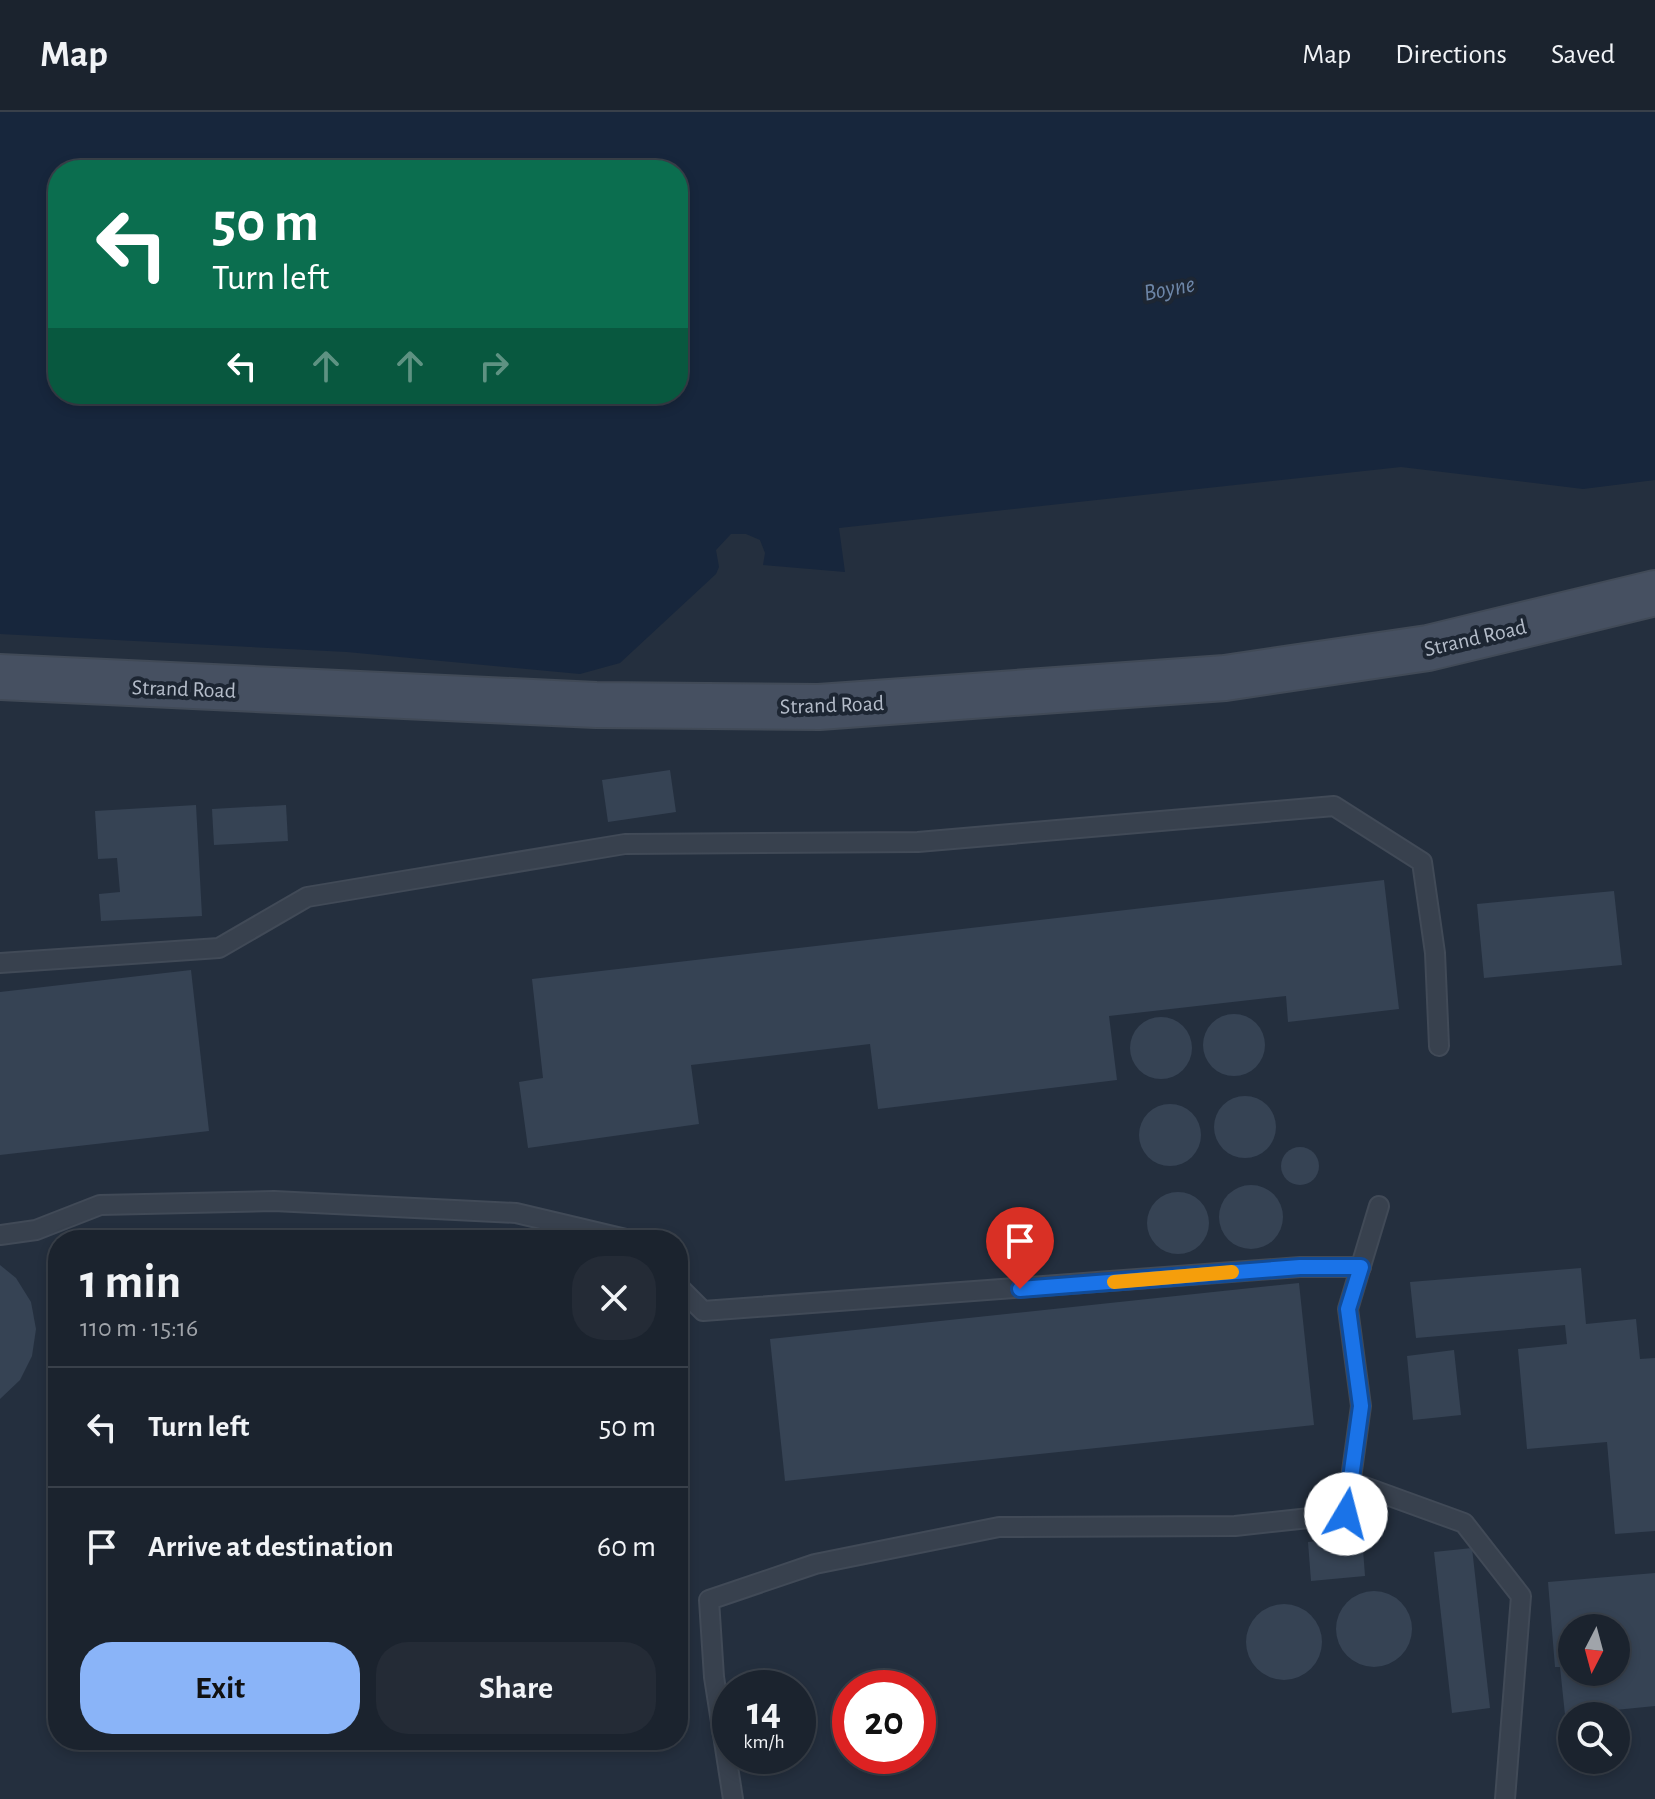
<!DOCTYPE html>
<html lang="en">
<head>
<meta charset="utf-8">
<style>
  :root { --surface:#1b232e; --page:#242b36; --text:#f1f3f6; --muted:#a0a4aa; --line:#39404a; --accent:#8ab4f8 }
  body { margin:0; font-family:"Alegreya Sans",sans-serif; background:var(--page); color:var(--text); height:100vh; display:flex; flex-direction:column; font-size:30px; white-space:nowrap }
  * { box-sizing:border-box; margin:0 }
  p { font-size:26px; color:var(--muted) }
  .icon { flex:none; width:44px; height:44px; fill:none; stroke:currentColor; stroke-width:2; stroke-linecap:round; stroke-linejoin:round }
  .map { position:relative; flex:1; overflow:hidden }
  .details { position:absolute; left:48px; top:1118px; width:640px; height:520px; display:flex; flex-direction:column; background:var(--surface); border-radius:32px; box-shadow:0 4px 12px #0003,0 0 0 2px var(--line) }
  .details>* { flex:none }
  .guide { position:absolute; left:48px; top:48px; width:640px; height:244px; border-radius:32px; box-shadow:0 4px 12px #0003,0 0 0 2px var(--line); background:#0b6e4f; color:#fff; overflow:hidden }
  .needle { width:52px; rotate:186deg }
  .controls { position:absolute; left:1558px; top:1502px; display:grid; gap:16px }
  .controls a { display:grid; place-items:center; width:72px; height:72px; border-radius:50%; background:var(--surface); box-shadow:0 4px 12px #0003,0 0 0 2px var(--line); font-size:40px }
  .speed { position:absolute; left:712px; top:1558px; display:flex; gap:16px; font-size:40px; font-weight:700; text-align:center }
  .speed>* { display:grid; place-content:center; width:104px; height:104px; border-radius:50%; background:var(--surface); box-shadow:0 4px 12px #0003,0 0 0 2px var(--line); line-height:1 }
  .speed small { font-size:20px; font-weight:400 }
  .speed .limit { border:12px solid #d22; background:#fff; color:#111 }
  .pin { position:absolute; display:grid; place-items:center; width:68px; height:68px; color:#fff; margin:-82px -34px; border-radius:50% 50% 50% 0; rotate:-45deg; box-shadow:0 0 8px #0007 }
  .pin .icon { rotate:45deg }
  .me { position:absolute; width:88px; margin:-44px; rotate:8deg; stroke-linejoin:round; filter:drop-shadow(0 0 6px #0008) }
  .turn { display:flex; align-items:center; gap:28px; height:168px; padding:0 32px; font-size:36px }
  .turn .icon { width:104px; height:104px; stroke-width:2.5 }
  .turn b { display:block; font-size:56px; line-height:68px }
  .lanes { display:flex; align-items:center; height:76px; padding:0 32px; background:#0003; justify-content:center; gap:40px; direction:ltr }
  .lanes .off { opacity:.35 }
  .round { display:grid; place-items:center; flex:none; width:84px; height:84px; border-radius:32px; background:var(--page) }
  .summary { display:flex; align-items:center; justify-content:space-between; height:136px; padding:0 32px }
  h1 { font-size:48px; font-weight:600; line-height:60px }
  .action { display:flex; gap:16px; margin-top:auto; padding:16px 32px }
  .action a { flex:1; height:92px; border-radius:32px; background:var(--accent); color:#111; font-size:32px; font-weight:600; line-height:92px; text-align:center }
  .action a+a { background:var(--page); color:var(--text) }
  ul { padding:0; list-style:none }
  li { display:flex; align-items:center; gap:24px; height:120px; padding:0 32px; border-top:2px solid var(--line) }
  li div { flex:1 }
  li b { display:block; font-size:30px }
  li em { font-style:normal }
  header { display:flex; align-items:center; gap:48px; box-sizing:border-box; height:112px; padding:0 40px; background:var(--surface); border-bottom:2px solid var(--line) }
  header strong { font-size:38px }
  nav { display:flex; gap:44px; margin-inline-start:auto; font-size:28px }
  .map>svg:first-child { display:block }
</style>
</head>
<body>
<header>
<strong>Map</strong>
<nav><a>Map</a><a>Directions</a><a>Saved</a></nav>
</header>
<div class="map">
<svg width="1655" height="1687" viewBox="0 0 1655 1687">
  <rect width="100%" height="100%" fill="#242f3e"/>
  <path fill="#17263c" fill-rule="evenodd" d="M0,0H1655V368L1583,377L1401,355L839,416L845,460L763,453L765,441L760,428L746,422H731L716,438L719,455L716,462L620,551L580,562L347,540L0,522ZM58,58H678V282H58Z"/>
  <g fill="#364354" fill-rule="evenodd">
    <path d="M670,658L676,700L608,710L602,668Z"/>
    <path d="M196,693L202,804L101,809L99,782L120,780L117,746L98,747L95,699Z"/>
    <path d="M286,693L288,729L214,733L212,697Z"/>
    <path d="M1384,768L1399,897L1288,910L1286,884L1109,904L1117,968L878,997L870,932L691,953L699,1012L528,1036L519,970L543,966L532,867Z"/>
    <path d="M1614,779L1622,853L1484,866L1477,792Z"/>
    <path d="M191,858L209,1019L0,1043V880Z"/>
    <circle cx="1234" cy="933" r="31"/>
    <circle cx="1161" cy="936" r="31"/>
    <circle cx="1245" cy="1015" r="31"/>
    <circle cx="1170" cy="1023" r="31"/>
    <circle cx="1300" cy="1054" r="19"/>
    <circle cx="1251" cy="1105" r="32"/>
    <circle cx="1178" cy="1111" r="31"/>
    <path d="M120,1122H147L162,1128H104Z"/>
    <path d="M0,1153L16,1166L31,1190L36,1217L32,1244L20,1268L0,1287Z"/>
    <path d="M1581,1156L1586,1212L1636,1207L1640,1247L1655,1246V1419L1615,1422L1607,1330L1527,1337L1518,1237L1567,1232L1565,1213L1416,1226L1410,1170Z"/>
    <path d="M1299,1171L1314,1313L785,1369L770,1227Z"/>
    <path d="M57,1177H58V1231L52,1199Z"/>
    <path d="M1454,1238L1461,1303L1413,1308L1407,1244Z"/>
    <path d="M1362,1424L1365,1464L1311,1469L1308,1430Z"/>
    <path d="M1472,1436L1490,1596L1452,1601L1434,1440Z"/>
    <path d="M1655,1461V1594L1565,1603L1560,1555H1555L1548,1470ZM1572,1516H1616V1560H1572Z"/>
    <circle cx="1374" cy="1517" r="38"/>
    <circle cx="1284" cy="1530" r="38"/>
  </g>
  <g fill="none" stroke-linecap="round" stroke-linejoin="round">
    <defs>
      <g id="lane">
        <path d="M0,851L219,836L307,785L625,732L918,730L1334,694L1422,750L1435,841L1439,934"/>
        <path d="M0,1123L36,1118L100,1093L274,1089L516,1101L630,1128"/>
        <path d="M678,1174L703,1199L1300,1155H1361"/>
        <path d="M1351,1370L1464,1411L1521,1484L1505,1687"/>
        <path d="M733,1687L714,1565L709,1488L815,1452L999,1415L1235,1414L1346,1402L1361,1294L1348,1197L1379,1094"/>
      </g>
      <path id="secondary" d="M0,565L596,593L819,595L1225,566L1428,536L1655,481"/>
    </defs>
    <use href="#lane" stroke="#414a57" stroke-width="22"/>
    <use href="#secondary" stroke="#414a57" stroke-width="48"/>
    <use href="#lane" stroke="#38414e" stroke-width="18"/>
    <use href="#secondary" stroke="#465061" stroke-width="44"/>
  </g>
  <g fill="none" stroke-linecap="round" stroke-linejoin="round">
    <defs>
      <path id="route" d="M1020,1177L1300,1155H1361L1348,1197L1361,1294L1346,1402"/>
    </defs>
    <use href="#route" stroke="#114b97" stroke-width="20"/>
    <use href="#route" stroke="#1a73e8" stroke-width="14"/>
    <path stroke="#f59e0b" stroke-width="14" d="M1114,1170L1232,1160"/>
  </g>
  <g text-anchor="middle" stroke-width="8" stroke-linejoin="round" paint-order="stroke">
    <g font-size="22" fill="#b4bcc9" stroke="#1d2633">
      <text transform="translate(1475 525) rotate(-13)" y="8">Strand Road</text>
      <text transform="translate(184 576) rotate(2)" y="8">Strand Road</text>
      <text transform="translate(832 592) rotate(-2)" y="8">Strand Road</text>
    </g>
    <g font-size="24" font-style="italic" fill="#6d86a8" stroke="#1d2633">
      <text transform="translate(1169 176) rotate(-11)" y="8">Boyne</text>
    </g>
  </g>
</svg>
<div class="controls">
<a><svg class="needle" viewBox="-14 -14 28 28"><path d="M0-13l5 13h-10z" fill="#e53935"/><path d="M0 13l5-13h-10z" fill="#a0a4aa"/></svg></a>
<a><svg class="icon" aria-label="search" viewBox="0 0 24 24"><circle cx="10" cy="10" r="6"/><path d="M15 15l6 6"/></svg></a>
</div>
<div class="speed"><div>14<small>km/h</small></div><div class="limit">20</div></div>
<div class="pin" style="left:1020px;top:1177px;background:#d93025"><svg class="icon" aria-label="arrive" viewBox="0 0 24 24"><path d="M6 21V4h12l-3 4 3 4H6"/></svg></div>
<svg class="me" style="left:1346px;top:1402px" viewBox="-20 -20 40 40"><circle r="19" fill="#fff"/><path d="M0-13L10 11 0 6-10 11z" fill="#1a73e8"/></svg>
<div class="guide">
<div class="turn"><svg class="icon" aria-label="left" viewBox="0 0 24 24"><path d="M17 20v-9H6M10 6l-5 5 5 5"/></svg><div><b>50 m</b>Turn left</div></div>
<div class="lanes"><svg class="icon" aria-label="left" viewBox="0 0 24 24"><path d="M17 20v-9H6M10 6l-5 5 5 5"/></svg><svg class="icon off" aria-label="ahead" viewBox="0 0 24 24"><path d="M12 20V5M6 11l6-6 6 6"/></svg><svg class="icon off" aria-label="ahead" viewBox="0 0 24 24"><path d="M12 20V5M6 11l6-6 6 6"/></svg><svg class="icon off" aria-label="right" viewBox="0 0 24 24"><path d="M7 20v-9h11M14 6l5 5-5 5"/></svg></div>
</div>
<section class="details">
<div class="summary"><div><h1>1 min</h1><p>110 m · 15:16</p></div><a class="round"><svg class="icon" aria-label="close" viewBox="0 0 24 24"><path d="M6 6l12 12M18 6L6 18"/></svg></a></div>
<ul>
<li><svg class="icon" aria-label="left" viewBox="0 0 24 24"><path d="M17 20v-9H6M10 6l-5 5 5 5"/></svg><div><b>Turn left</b></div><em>50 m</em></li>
<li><svg class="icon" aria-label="arrive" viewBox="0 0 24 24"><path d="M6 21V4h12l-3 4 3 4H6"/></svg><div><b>Arrive at destination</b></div><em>60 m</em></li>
</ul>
<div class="action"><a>Exit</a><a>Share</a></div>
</section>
</div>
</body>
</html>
